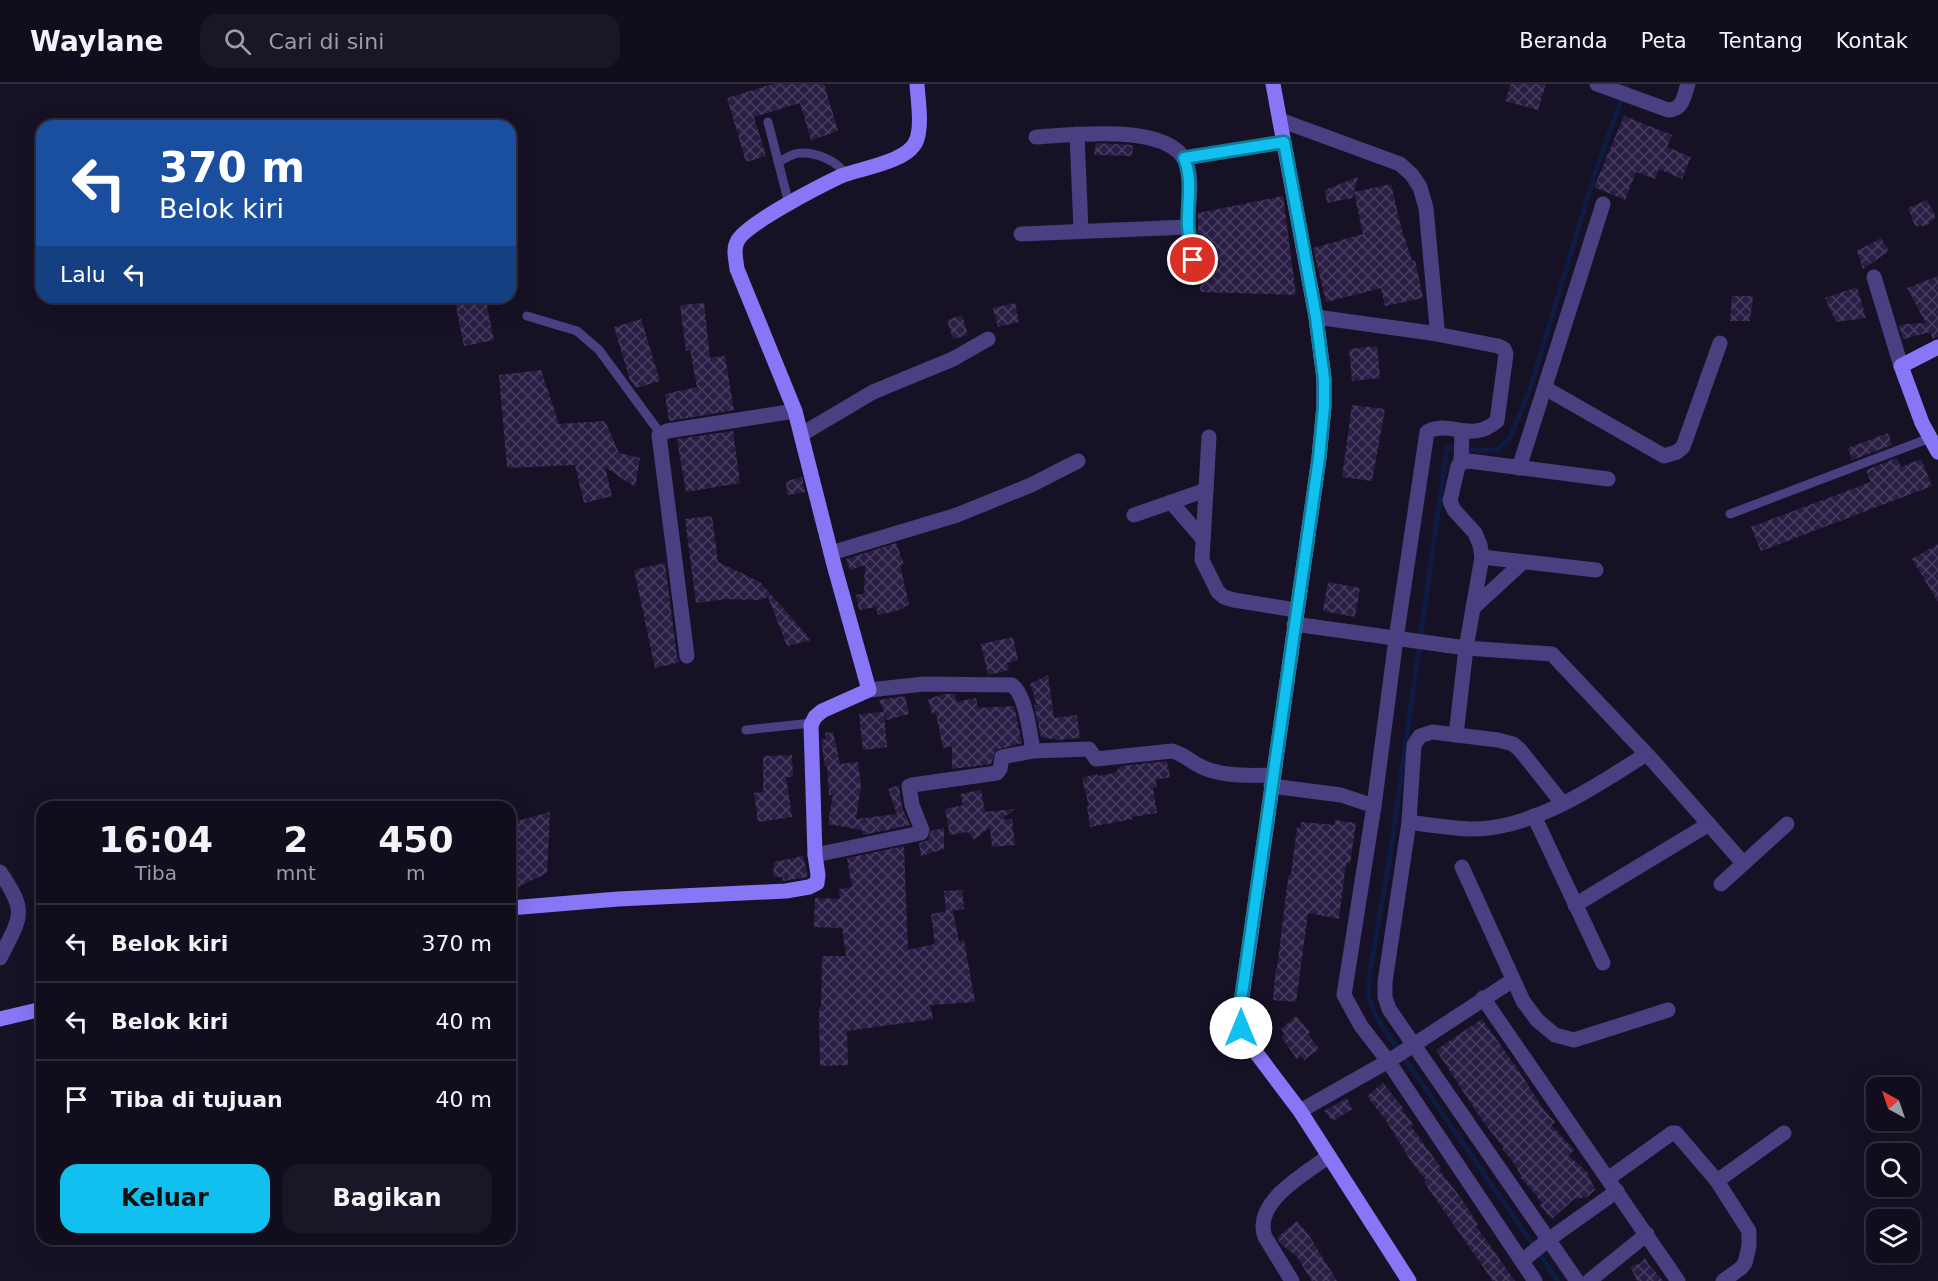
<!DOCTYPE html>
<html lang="id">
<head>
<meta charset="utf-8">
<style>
  :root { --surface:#110d1c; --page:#1a1625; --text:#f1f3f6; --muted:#9c9ca3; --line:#302d3b; --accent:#12c0ef }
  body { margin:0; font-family:"DejaVu Sans",sans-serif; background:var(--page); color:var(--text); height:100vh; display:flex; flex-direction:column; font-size:22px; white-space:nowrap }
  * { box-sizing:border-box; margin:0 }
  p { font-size:20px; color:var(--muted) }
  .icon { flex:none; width:33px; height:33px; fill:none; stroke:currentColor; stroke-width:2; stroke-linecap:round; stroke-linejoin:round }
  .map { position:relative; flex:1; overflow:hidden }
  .side { position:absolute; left:36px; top:717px; width:480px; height:444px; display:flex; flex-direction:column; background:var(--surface); border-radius:18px; box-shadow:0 6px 24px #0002,0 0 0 2px var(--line) }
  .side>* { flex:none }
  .hud { position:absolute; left:36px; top:36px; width:480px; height:183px; border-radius:18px; box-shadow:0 6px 24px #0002,0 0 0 2px var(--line); background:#1a4fa0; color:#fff; overflow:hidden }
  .needle { width:39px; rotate:320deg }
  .tools { position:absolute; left:1866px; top:993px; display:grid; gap:12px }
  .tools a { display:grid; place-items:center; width:54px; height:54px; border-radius:12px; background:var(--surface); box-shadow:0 6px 24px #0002,0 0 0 2px var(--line); font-size:30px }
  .pin { position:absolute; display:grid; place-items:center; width:51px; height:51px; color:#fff; margin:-26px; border:3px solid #fff; border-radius:50%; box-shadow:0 2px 6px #0007 }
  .me { position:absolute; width:66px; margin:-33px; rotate:0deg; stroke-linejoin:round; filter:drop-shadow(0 0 4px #0008) }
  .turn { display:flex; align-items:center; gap:21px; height:126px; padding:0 24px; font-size:27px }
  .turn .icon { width:78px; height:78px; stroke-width:2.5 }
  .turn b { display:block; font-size:42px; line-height:51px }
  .then { display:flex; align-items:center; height:57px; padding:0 24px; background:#0003; gap:12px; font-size:22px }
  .eta { display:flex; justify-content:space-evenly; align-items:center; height:102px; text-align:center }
  .eta b { font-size:36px; font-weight:700; line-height:42px }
  .action { display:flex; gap:12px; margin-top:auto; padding:12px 24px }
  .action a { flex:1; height:69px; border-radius:18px; background:var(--accent); color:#111; font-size:24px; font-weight:700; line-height:69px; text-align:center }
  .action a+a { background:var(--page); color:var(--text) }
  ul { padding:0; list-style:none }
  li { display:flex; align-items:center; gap:18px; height:78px; padding:0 24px; border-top:2px solid var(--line) }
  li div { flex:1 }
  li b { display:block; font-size:22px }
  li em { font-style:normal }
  header { display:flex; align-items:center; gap:36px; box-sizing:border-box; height:84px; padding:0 30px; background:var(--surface); border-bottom:2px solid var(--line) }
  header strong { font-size:28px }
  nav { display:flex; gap:33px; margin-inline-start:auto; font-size:21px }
  .search { width:420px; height:54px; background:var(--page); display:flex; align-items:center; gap:15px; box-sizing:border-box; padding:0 21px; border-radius:18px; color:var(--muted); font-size:22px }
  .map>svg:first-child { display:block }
</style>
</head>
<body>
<header>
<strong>Waylane</strong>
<div class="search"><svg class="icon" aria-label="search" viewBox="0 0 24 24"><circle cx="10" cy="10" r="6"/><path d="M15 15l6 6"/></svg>Cari di sini</div>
<nav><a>Beranda</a><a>Peta</a><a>Tentang</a><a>Kontak</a></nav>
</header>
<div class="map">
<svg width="1938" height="1197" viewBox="0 0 1938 1197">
  <defs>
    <pattern id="building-cross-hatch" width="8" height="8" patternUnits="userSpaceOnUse" patternTransform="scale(1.5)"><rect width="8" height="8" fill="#2b1e45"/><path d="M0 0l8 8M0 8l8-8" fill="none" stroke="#493e61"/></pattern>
  </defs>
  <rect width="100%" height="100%" fill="#171126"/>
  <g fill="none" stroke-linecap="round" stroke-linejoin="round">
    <path stroke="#0e1b42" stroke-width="5" d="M1558,1197L1376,933L1368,910L1370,888L1391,765L1447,363L1476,366H1497L1510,354L1531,302L1595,89L1627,0"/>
  </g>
  <g fill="url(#building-cross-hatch)">
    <path d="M773,0H824L838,47L811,56L800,19L754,33L766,72L746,78L727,14Z"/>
    <path d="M1511,0H1546L1538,26L1505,17Z"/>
    <path d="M1624,32L1672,51L1667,63L1691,73L1682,95L1659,85L1655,95L1636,88L1625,116L1594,103Z"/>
    <path d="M1096,59L1133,61L1132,72L1094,71Z"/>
    <path d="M1358,93L1354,108L1391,100L1400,139L1412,177L1415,176L1423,214L1385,222L1381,204L1326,218L1313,164L1363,150L1354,108L1352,114L1327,119L1325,106Z"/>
    <path d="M1283,112L1296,211L1200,208L1199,183L1203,175L1198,149V129Z"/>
    <path d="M1927,116L1936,133L1926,142H1915L1908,124Z"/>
    <path d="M1881,154L1889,167L1863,185L1857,167Z"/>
    <path d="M1938,192V253L1933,255L1930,248L1903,255L1899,242L1905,240L1926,239L1907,204Z"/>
    <path d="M1857,203L1866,234L1836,238L1825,214Z"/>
    <path d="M1732,212H1753L1750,237H1730Z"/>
    <path d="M454,213H485L494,256L464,262Z"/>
    <path d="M704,219L710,274L725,272L734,326L669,337L665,310L697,303L690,266L686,267L680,221Z"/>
    <path d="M1015,219L1019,238L998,243L993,224Z"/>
    <path d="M962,231L968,251L953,255L947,236Z"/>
    <path d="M641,235L660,297L636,304L630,296L614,243Z"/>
    <path d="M1377,262L1380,294L1352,297L1349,265Z"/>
    <path d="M541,286L559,340L605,337L619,369L640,374L635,403L605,383L612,412L584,419L575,381L507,384L499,291Z"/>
    <path d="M1352,321L1385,325L1372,397L1342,393Z"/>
    <path d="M733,347L740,399L686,408L677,355Z"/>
    <path d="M1888,349L1892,361L1852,376L1848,364Z"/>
    <path d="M1897,374L1901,383L1921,375L1932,402L1761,467L1751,443L1871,398L1866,386Z"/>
    <path d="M802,393L805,408L787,411L786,397Z"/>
    <path d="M712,432L718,478L760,498L811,556L787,562L768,513L759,516L726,515L696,519L685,435Z"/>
    <path d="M896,459L904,480L900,481L909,520L900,526L878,531L876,523L859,526L856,511L864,509L865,481L850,486L846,475Z"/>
    <path d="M1938,460V518L1912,475Z"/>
    <path d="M665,479L677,573L680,578L655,584L634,486Z"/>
    <path d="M1328,498L1360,504L1355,533L1323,527Z"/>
    <path d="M1013,553L1018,576L1007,579L1009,586L988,591L981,560Z"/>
    <path d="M1048,591L1054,634L1077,631L1080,654L1057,656L1041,653L1034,621H1037L1030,600Z"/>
    <path d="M945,610H955L956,618L976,614L978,624L1014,622L1022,659L996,666L991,680L952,685V662L943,664L936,629L932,630L928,615Z"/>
    <path d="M905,612L909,630L887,636L879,616Z"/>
    <path d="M884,628L887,663L863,666L859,630Z"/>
    <path d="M833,648L840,680L858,678L861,702L856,735L897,730L888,705L899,701L902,723L910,741L863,751L862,746L828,740L833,711H829L827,681L825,682L821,656L826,655L825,649Z"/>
    <path d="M792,671L793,693H786L792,733L758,738L754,709L763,708V672Z"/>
    <path d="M1167,677L1170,693L1155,696L1157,703L1153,704L1157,729L1132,733L1133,735L1090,743L1087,722H1089L1082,694L1097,690L1098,692L1114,689L1121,682Z"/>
    <path d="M981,706L985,728L1015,725L1004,733V736L1012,735L1015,761L992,763L990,743L974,756L968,748L950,751L945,725L963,721L960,710Z"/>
    <path d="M550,728L547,789L510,807V739Z"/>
    <path d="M1335,736L1356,739L1350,779H1346L1339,835L1308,829L1296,918L1273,916L1276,884L1277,885L1286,810L1289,790H1291L1297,743L1300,744L1301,738L1335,741Z"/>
    <path d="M944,744V765L921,772L919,759L928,756L931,747Z"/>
    <path d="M904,762L908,866L935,860L931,830L946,827L944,807L962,806L964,825L953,827L959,857L964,856L975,918L930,921L933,935L847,947L848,981L820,982L819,923H821L822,872H846L842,844L814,843L815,814L840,815L839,805L852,803L847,774Z"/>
    <path d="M803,772L808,793L783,797L782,793H773L774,778Z"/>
    <path d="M1296,932L1310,948L1308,950L1319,965L1304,976L1301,972L1297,975L1281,953L1285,950L1281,945Z"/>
    <path d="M1482,935L1521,990L1543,1025L1555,1038L1551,1041L1574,1066L1568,1071L1587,1088L1595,1106L1587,1113L1574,1115L1552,1135L1540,1121L1542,1120L1533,1107L1520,1093H1522L1514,1079L1502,1065L1504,1064L1482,1036L1436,966Z"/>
    <path d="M1383,999L1404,1025L1402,1026L1413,1040L1411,1042L1441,1084L1439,1086L1461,1114L1478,1141L1476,1142L1515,1197H1493L1424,1098L1426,1096L1412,1079L1387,1038L1367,1012Z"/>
    <path d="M1347,1014L1352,1025L1333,1037L1324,1027Z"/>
    <path d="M1297,1137L1308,1150L1337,1197H1312L1297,1173L1280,1159L1277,1154Z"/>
    <path d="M1645,1174L1649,1181L1663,1197H1637L1630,1182L1640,1180Z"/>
  </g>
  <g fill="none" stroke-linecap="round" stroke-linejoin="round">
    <g stroke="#493f81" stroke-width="9">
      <path d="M768,38L789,120"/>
      <path d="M778,78C785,75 793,69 800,69C816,68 838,77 846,91"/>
      <path d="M527,232L577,247L599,266L660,349"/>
      <path d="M1730,430L1930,354"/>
      <path d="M746,646L812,639"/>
    </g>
    <g stroke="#493f81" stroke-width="15">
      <path d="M1597,0L1668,26C1683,26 1684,12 1688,0"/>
      <path d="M1280,36L1400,80L1412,91L1420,103L1426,124L1437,243L1431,249L1316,233"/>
      <path d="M1077,50L1081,147"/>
      <path d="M1036,53C1072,51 1177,37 1188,84C1193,103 1187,124 1188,144C1189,154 1192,165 1193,176"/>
      <path d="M1184,74L1284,58"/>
      <path d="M1021,150L1188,143"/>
      <path d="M1874,193L1901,282"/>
      <path d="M1545,304L1664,372L1677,368L1683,363L1720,259"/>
      <path d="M802,350L873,308L953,275L988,255"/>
      <path d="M1209,353L1202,476L1218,508L1224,513L1234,516L1296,526"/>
      <path d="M1461,379L1462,347"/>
      <path d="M1519,384L1603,120"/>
      <path d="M1171,418L1203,455"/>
      <path d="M1134,431L1206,406"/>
      <path d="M831,469L957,431L1031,401L1078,377"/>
      <path d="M1482,473L1596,486"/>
      <path d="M1473,524L1523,478"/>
      <path d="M1294,540L1466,564L1552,570L1654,678L1743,779"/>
      <path d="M687,572L659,351L667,347L795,327"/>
      <path d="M869,606L924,600L1012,601C1026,611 1030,650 1033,667"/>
      <path d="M1456,651L1466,564L1482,473L1480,461L1475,449L1454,426L1450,417L1458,382L1461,379L1469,377L1608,395"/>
      <path d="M1271,702L1341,711L1374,722L1344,911L1361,942L1388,977L1535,1197"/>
      <path d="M1563,720L1520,666L1513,660L1498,656L1432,648L1420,652L1414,661L1409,738C1429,741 1449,744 1469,745C1530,747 1597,702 1646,670"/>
      <path d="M1374,722L1396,555L1427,348C1450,335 1471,360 1497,337L1506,270L1504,265L1498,262L1431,249"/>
      <path d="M1534,732L1603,879"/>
      <path d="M1409,738L1385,898V913L1389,925L1577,1197"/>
      <path d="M815,771L921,749L922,746L912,721L909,702L912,701L997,689L1000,685L1002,673L1033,667L1089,665L1096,675L1172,667C1184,670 1191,678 1202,683C1220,692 1252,692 1273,691"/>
      <path d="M1462,783L1523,917L1537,936L1555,951L1574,956L1668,926"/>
      <path d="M0,788C28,829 21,832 0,874"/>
      <path d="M1721,800L1787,740"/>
      <path d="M1575,821L1709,740"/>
      <path d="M1483,914L1678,1197"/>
      <path d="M1300,1027L1392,975L1513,896"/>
      <path d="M1609,1094L1672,1049H1676L1717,1097L1749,1147V1162L1745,1179L1741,1184L1723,1197"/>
      <path d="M1717,1097L1784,1049"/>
      <path d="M1522,1177L1548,1156L1617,1107"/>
      <path d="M1292,1197L1265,1153C1252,1118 1305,1090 1329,1072"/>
      <path d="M1589,1197L1647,1150"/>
    </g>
    <g stroke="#8776f6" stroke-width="15">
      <path d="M1273,0L1316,233L1324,295V322L1319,374L1239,934L1245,954L1300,1027L1409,1197"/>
      <path d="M1938,263L1901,282L1922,339L1938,368"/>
      <path d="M510,824L618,815L786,807L809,803L817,799L818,791L815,771L811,641L815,633L822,627L869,606L834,481L795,327L737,185C736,176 733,166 737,158C743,141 822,101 841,92C861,84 910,78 917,55C922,39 918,17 917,0"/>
      <path d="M0,935L42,925"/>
    </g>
  </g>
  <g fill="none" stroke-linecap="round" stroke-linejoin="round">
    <defs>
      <path id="route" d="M1193,176C1192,164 1189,153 1188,142C1187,119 1193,95 1184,74L1284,58L1316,233L1324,295V322L1319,374L1240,924L1241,944"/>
    </defs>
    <use href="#route" stroke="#0c7d9b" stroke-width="15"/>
    <use href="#route" stroke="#12c0ef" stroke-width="10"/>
  </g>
</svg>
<div class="tools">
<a><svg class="needle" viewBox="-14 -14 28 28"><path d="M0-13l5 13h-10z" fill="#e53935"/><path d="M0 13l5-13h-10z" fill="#9c9ca3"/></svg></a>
<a><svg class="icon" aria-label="search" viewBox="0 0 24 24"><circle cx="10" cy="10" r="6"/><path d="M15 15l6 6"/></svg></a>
<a><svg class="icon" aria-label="layers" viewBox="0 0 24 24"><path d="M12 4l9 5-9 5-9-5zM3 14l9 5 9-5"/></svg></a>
</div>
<div class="pin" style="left:1193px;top:176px;background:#d93025"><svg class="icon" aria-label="arrive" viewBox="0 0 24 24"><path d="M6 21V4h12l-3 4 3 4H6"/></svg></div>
<svg class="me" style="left:1241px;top:944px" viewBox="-20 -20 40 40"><circle r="19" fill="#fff"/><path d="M0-13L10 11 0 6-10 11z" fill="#12c0ef"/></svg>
<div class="hud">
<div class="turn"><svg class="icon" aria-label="left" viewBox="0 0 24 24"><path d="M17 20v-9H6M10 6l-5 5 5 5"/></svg><div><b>370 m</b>Belok kiri</div></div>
<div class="then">Lalu<svg class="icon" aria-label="left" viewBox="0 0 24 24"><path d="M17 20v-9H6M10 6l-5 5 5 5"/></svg></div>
</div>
<section class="side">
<div class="eta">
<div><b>16:04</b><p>Tiba</p></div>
<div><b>2</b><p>mnt</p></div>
<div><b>450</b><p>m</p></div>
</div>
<ul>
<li><svg class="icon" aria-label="left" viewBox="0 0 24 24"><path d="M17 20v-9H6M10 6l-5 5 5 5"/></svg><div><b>Belok kiri</b></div><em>370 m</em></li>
<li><svg class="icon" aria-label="left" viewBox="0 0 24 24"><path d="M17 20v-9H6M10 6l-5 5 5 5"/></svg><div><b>Belok kiri</b></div><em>40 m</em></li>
<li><svg class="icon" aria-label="arrive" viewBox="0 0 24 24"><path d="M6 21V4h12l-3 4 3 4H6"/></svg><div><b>Tiba di tujuan</b></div><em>40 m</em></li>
</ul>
<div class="action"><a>Keluar</a><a>Bagikan</a></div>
</section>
</div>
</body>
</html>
